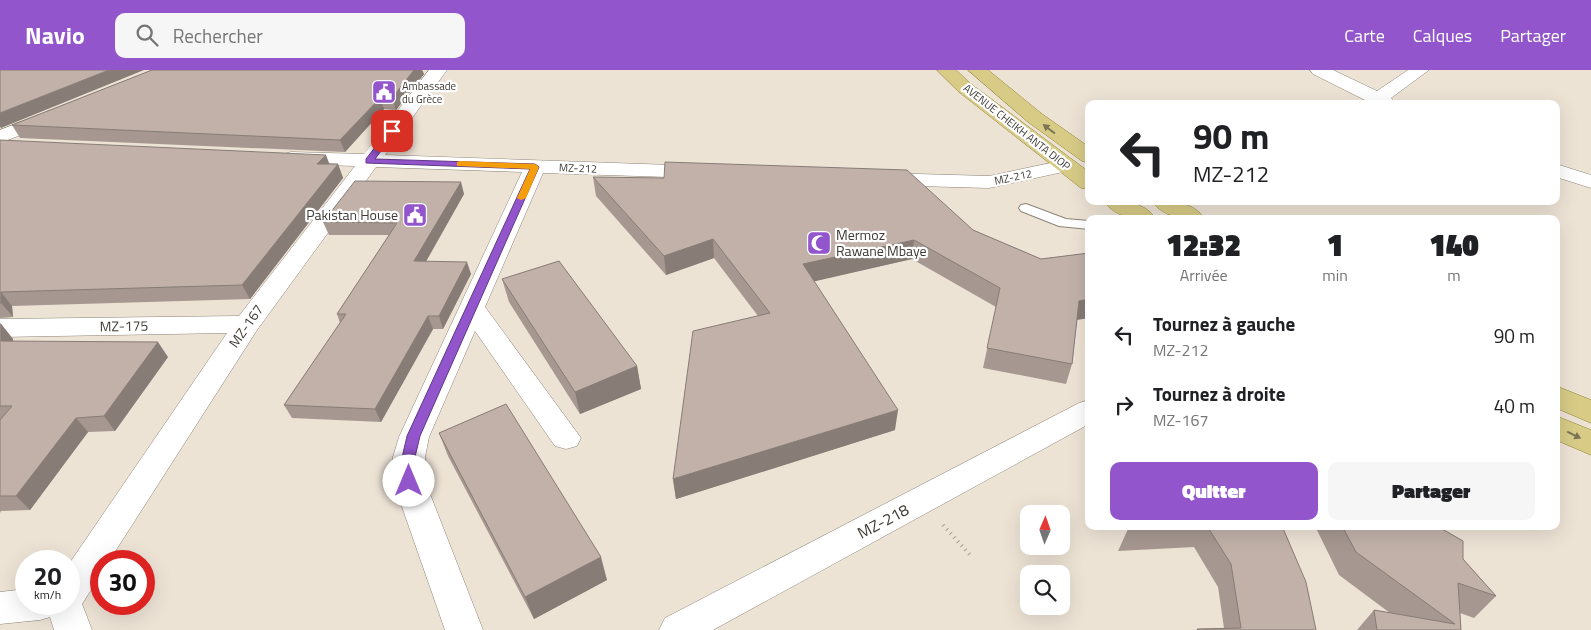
<!DOCTYPE html>
<html lang="fr">
<head>
<meta charset="utf-8">
<style>
  :root { --surface:#fff; --page:#f6f6f6; --text:#202124; --muted:#757577; --accent:#9255cc }
  body { margin:0; font-family:"Titillium Web",sans-serif; background:var(--page); color:var(--text); height:100vh; display:flex; flex-direction:column; font-size:19px; white-space:nowrap }
  * { box-sizing:border-box; margin:0 }
  p { font-size:16px; color:var(--muted) }
  .icon { flex:none; width:28px; height:28px; fill:none; stroke:currentColor; stroke-width:2; stroke-linecap:round; stroke-linejoin:round }
  .map { position:relative; flex:1; overflow:hidden }
  .sheet { position:absolute; left:1085px; top:145px; width:475px; height:315px; display:flex; flex-direction:column; background:var(--surface); border-radius:10px; box-shadow:0 5px 20px #0002 }
  .sheet>* { flex:none }
  .guide { position:absolute; left:1085px; top:30px; width:475px; height:105px; border-radius:10px; box-shadow:0 5px 20px #0002; background:#fff; color:var(--text); overflow:hidden }
  .needle { width:32px; rotate:2deg }
  .tools { position:absolute; left:1020px; top:435px; display:grid; gap:10px }
  .tools a { display:grid; place-items:center; width:50px; height:50px; border-radius:10px; background:var(--surface); box-shadow:0 5px 20px #0002; font-size:25px }
  .speed { position:absolute; left:15px; top:480px; display:flex; gap:10px; font-size:25px; font-weight:700; text-align:center }
  .speed>* { display:grid; place-content:center; width:65px; height:65px; border-radius:50%; background:var(--surface); box-shadow:0 5px 20px #0002; line-height:1 }
  .speed small { font-size:12px; font-weight:400 }
  .speed .limit { border:8px solid #d22; background:#fff; color:#111 }
  .pin { position:absolute; display:grid; place-items:center; width:42px; height:42px; color:#fff; margin:-21px; border-radius:10px; box-shadow:0 2px 8px #0006 }
  .me { position:absolute; width:55px; margin:-28px; rotate:0deg; stroke-linejoin:round; filter:drop-shadow(0 0 4px #0008) }
  .turn { display:flex; align-items:center; gap:18px; height:105px; padding:0 25px; font-size:22px }
  .turn .icon { width:65px; height:65px; stroke-width:2.5 }
  .turn b { display:block; font-size:35px; line-height:42px }
  .eta { display:flex; justify-content:space-evenly; align-items:center; height:85px; text-align:center }
  .eta b { font-size:30px; font-weight:800; line-height:35px }
  .primary-button { display:flex; gap:10px; margin-top:auto; padding:10px 25px }
  .primary-button a { flex:1; height:58px; border-radius:10px; background:var(--accent); color:#fff; font-size:20px; font-weight:800; line-height:58px; text-align:center }
  .primary-button a+a { background:var(--page); color:var(--text) }
  ul { padding:0; list-style:none }
  li { display:flex; align-items:center; gap:15px; height:70px; padding:0 25px }
  li div { flex:1 }
  li b { display:block; font-size:19px }
  li em { font-style:normal }
  header { display:flex; align-items:center; gap:30px; box-sizing:border-box; height:70px; padding:0 25px; background:var(--accent); color:#fff }
  header strong { font-size:24px }
  nav { display:flex; gap:28px; margin-inline-start:auto; font-size:18px }
  .search { width:350px; height:45px; background:var(--page); display:flex; align-items:center; gap:12px; box-sizing:border-box; padding:0 18px; border-radius:10px; color:var(--muted); font-size:19px }
  .map>svg:first-child { display:block }
</style>
</head>
<body>
<header>
<strong>Navio</strong>
<div class="search"><svg class="icon" aria-label="search" viewBox="0 0 24 24"><circle cx="10" cy="10" r="6"/><path d="M15 15l6 6"/></svg>Rechercher</div>
<nav><a>Carte</a><a>Calques</a><a>Partager</a></nav>
</header>
<div class="map">
<svg width="1591" height="560" viewBox="0 0 1591 560">
  <rect width="100%" height="100%" fill="#ede3d5"/>
  <g fill="none" stroke-linecap="round" stroke-linejoin="round">
    <defs>
      <path id="lane" d="M1026,134L1066,149L1089,151V159L1059,156L1021,141L1019,138L1021,135Z"/>
      <g id="street">
        <path d="M429,0H447L385,85L700,96L707,98L711,102L707,106L700,108L543,103L485,237L581,368L577,376L566,379L555,376L475,261L429,367L425,387V411L483,560H445L393,411V387L399,367L522,102L376,97L257,260L109,491H101V504L82,534L92,560H54L50,547L40,550L0,554V522L26,519V534H69V494L227,263L0,267V249L239,246L355,96L291,94L284,92L281,88L284,84L291,82L364,84Z"/>
        <path d="M1310,0H1333L1377,21L1408,0H1429L1391,28L1397,34H1373L1313,4Z"/>
        <path d="M50,41L57,43L60,47L57,51L0,73V60Z"/>
        <path d="M1065,90L1072,92L1075,96L1072,100L989,118L881,115L873,114L870,109L873,104L881,103L989,106Z"/>
        <path d="M1556,94L1591,105V118L1556,107Z"/>
        <path d="M1089,330V354L713,560H659L665,548L1079,333Z"/>
      </g>
      <g id="primary">
        <path d="M937,0H956L971,14L1089,102V119L1081,118L959,22Z"/>
        <path d="M968,0H988L1042,44L1089,77V93L1082,91L1028,52Z"/>
        <path d="M1104,131C1123,131 1144,131 1156,149C1137,149 1116,149 1104,131Z"/>
        <path d="M1152,131C1171,131 1193,131 1205,149C1186,149 1164,149 1152,131Z"/>
        <path d="M1556,316L1591,330V353L1556,338Z"/>
        <path d="M1556,346L1591,360V385L1556,370Z"/>
      </g>
    </defs>
    <use href="#lane" stroke="#8d8377" stroke-width="2"/>
    <use href="#street" stroke="#8d8377" stroke-width="1"/>
    <use href="#primary" stroke="#908235" stroke-width="1"/>
    <path stroke="#a69e94" stroke-width="4" stroke-dasharray="1 4.5" stroke-linecap="butt" d="M943,455L971,486"/>
    <use href="#lane" fill="#fff" fill-rule="evenodd"/>
    <use href="#street" fill="#fff" fill-rule="evenodd"/>
    <use href="#primary" fill="#d7cb86" fill-rule="evenodd"/>
  </g>
  <g fill="#a69891">
    <path d="M152,0H422L424,4L396,40L384,39L345,82L20,68L12,55Z"/>
    <path d="M0,70L338,94L343,108L250,229L12,236L13,247L0,248Z"/>
    <path d="M593,107L973,160L1041,189L1089,183V248L1077,250L1072,294L1066,314L983,298L996,237L912,189L814,211L895,360L676,429L673,409L758,246L714,188L666,205L596,126Z"/>
    <path d="M464,124L426,191L471,204L443,259H433L381,352L292,348L284,335L340,253L337,244L389,165H329L323,152Z"/>
    <path d="M502,209L637,296L641,319L580,344L509,232Z"/>
    <path d="M0,254H1L13,269V271L168,287L115,361L88,362L30,440L1,441L0,443Z"/>
    <path d="M439,363L607,510L534,549L448,386Z"/>
    <path d="M1133,456H1282L1316,560H1196L1197,559L1224,558L1218,517L1194,477L1118,481L1128,459Z"/>
    <path d="M1315,456H1437L1463,489L1496,526L1474,548L1460,543L1461,560H1357L1374,540L1390,543L1339,505Z"/>
  </g>
  <g fill="#877c76">
    <path d="M109,0H144L1,58L0,57V43Z"/>
    <path d="M414,0H422L424,4L396,40L392,28Z"/>
    <path d="M380,28L384,39L345,82L340,70Z"/>
    <path d="M326,85L331,98L317,94Z"/>
    <path d="M338,94L343,108L250,229L242,215Z"/>
    <path d="M461,112L464,124L419,204L414,191Z"/>
    <path d="M713,169L714,188L666,205L664,186Z"/>
    <path d="M914,170L912,189L803,214V194Z"/>
    <path d="M467,192L471,204L443,259L439,246Z"/>
    <path d="M1,222L12,236L13,247L1,233Z"/>
    <path d="M1089,229V248L1074,250L1079,231Z"/>
    <path d="M428,246L433,259L381,352L375,339Z"/>
    <path d="M1,254L13,269V286L1,271Z"/>
    <path d="M158,272L168,287L115,361L104,346Z"/>
    <path d="M637,296L641,319L580,344L575,322Z"/>
    <path d="M898,340L895,360L676,429L673,409Z"/>
    <path d="M76,348L88,362L30,440L16,426Z"/>
    <path d="M601,487L607,510L534,549L525,527Z"/>
  </g>
  <g fill="#c1b1a9" stroke="#877c76">
    <path d="M0,0H109L0,43Z"/>
    <path d="M152,0H414L392,28H380L340,70L12,55Z"/>
    <path d="M0,70L326,85L317,94H338L242,215L1,222V233H0Z"/>
    <path d="M665,92L907,100L973,160L1041,189L1089,183V229L1079,231L1072,294L987,278L1000,218L914,170L803,194L898,340L673,409L693,261L770,243L713,169L664,186L593,107L664,108Z"/>
    <path d="M355,111L461,112L414,191L467,192L439,246H428L375,339L284,335L346,244H337L397,153L323,152Z"/>
    <path d="M559,191L637,296L575,322L502,209Z"/>
    <path d="M0,254H1V271L158,272L104,346L76,348L16,426H0V350L12,336H0Z"/>
    <path d="M506,334L601,487L525,527L439,363Z"/>
    <path d="M1133,456H1173L1128,459Z"/>
    <path d="M1207,456H1282L1306,512L1316,560H1198L1197,559L1241,558L1231,494Z"/>
    <path d="M1342,456H1437L1463,471V489L1496,526L1458,513L1461,560H1377L1374,540L1455,554L1356,482Z"/>
  </g>
  <defs><path id="oneway-solid" d="M-6-.8H1V-3.2L6.5 0L1 3.2V.8H-6Z" transform="scale(1.25)"/></defs>
  <g fill="#7b7455">
    <use href="#oneway-solid" transform="translate(1049 59) rotate(-143)"/>
    <use href="#oneway-solid" transform="translate(1574 365) rotate(26)"/>
  </g>
  <path fill="#9255cc" stroke="#5f3785" d="M392,58L396,61L375,89L535,94L539,97L420,366L415,387L416,411L414,415L409,417L404,415C397,402 404,380 407,366L530,99L366,93V89L389,59Z"/>
  <path fill="#f59e0b" d="M460,91L535,94L539,97L526,128L521,130L517,128L530,99L457,96V92Z"/>
  <defs>
    <symbol id="civic-square" viewBox="-11 -11 22 22"><rect x="-9" y="-9" width="18" height="18" rx="4" fill="#9255cc" stroke="#fff"/><path d="M-.6-6.5H3V-4.5H.6V-3L4-1V1h2V6H-6V1h2V-1L-.6-3ZM-1.2 2.5V6h2.4V2.5Z" fill="#fff"/></symbol>
    <symbol id="mosque-square" viewBox="-11 -11 22 22"><rect x="-9" y="-9" width="18" height="18" rx="4" fill="#9255cc" stroke="#fff"/><path d="M3.5-4.9A6 6 0 1 0 3.5 4.9A5 5 0 1 1 3.5-4.9Z" fill="#fff"/></symbol>
  </defs>
  <g fill-rule="evenodd">
    <use href="#civic-square" x="370" y="8" width="28" height="28"/>
    <use href="#civic-square" x="401" y="131" width="28" height="28"/>
    <use href="#mosque-square" x="805" y="159" width="28" height="28"/>
  </g>
  <g text-anchor="middle" stroke-width="4.5" stroke-linejoin="round" paint-order="stroke">
    <g font-size="11" fill="#3e3a35" stroke="#fff" text-anchor="start">
      <text x="402" y="20">Ambassade<tspan x="402" dy="13">du Grèce</tspan></text>
    </g>
    <g font-size="11" fill="#3e3a35" stroke="#fff">
      <text transform="translate(1017 57) rotate(38)" y="4">AVENUE CHEIKH ANTA DIOP</text>
      <text transform="translate(578 98) rotate(2)" y="4">MZ-212</text>
      <text transform="translate(1013 107) rotate(-12)" y="4">MZ-212</text>
    </g>
    <g font-size="14" fill="#3e3a35" stroke="#fff" text-anchor="end">
      <text x="398" y="150">Pakistan House</text>
      <text x="836" y="170" text-anchor="start">Mermoz<tspan x="836" dy="16">Rawane Mbaye</tspan></text>
    </g>
    <g font-size="14" fill="#3e3a35" stroke="#fff">
      <text transform="translate(124 256) rotate(-1)" y="5">MZ-175</text>
      <text transform="translate(246 256) rotate(-55)" y="5">MZ-167</text>
    </g>
    <g font-size="16" fill="#3e3a35" stroke="#fff">
      <text transform="translate(883 451) rotate(-28)" y="6">MZ-218</text>
    </g>
  </g>
</svg>
<div class="tools">
<a><svg class="needle" viewBox="-14 -14 28 28"><path d="M0-13l5 13h-10z" fill="#e53935"/><path d="M0 13l5-13h-10z" fill="#757577"/></svg></a>
<a><svg class="icon" aria-label="search" viewBox="0 0 24 24"><circle cx="10" cy="10" r="6"/><path d="M15 15l6 6"/></svg></a>
</div>
<div class="speed"><div>20<small>km/h</small></div><div class="limit">30</div></div>
<div class="pin" style="left:392px;top:61px;background:#d93025"><svg class="icon" aria-label="arrive" viewBox="0 0 24 24"><path d="M6 21V4h12l-3 4 3 4H6"/></svg></div>
<svg class="me" style="left:409px;top:411px" viewBox="-20 -20 40 40"><circle r="19" fill="#fff"/><path d="M0-13L10 11 0 6-10 11z" fill="#9255cc"/></svg>
<div class="guide">
<div class="turn"><svg class="icon" aria-label="left" viewBox="0 0 24 24"><path d="M17 20v-9H6M10 6l-5 5 5 5"/></svg><div><b>90 m</b>MZ-212</div></div>
</div>
<section class="sheet">
<div class="eta">
<div><b>12:32</b><p>Arrivée</p></div>
<div><b>1</b><p>min</p></div>
<div><b>140</b><p>m</p></div>
</div>
<ul>
<li><svg class="icon" aria-label="left" viewBox="0 0 24 24"><path d="M17 20v-9H6M10 6l-5 5 5 5"/></svg><div><b>Tournez à gauche</b><p>MZ-212</p></div><em>90 m</em></li>
<li><svg class="icon" aria-label="right" viewBox="0 0 24 24"><path d="M7 20v-9h11M14 6l5 5-5 5"/></svg><div><b>Tournez à droite</b><p>MZ-167</p></div><em>40 m</em></li>
</ul>
<div class="primary-button"><a>Quitter</a><a>Partager</a></div>
</section>
</div>
</body>
</html>
